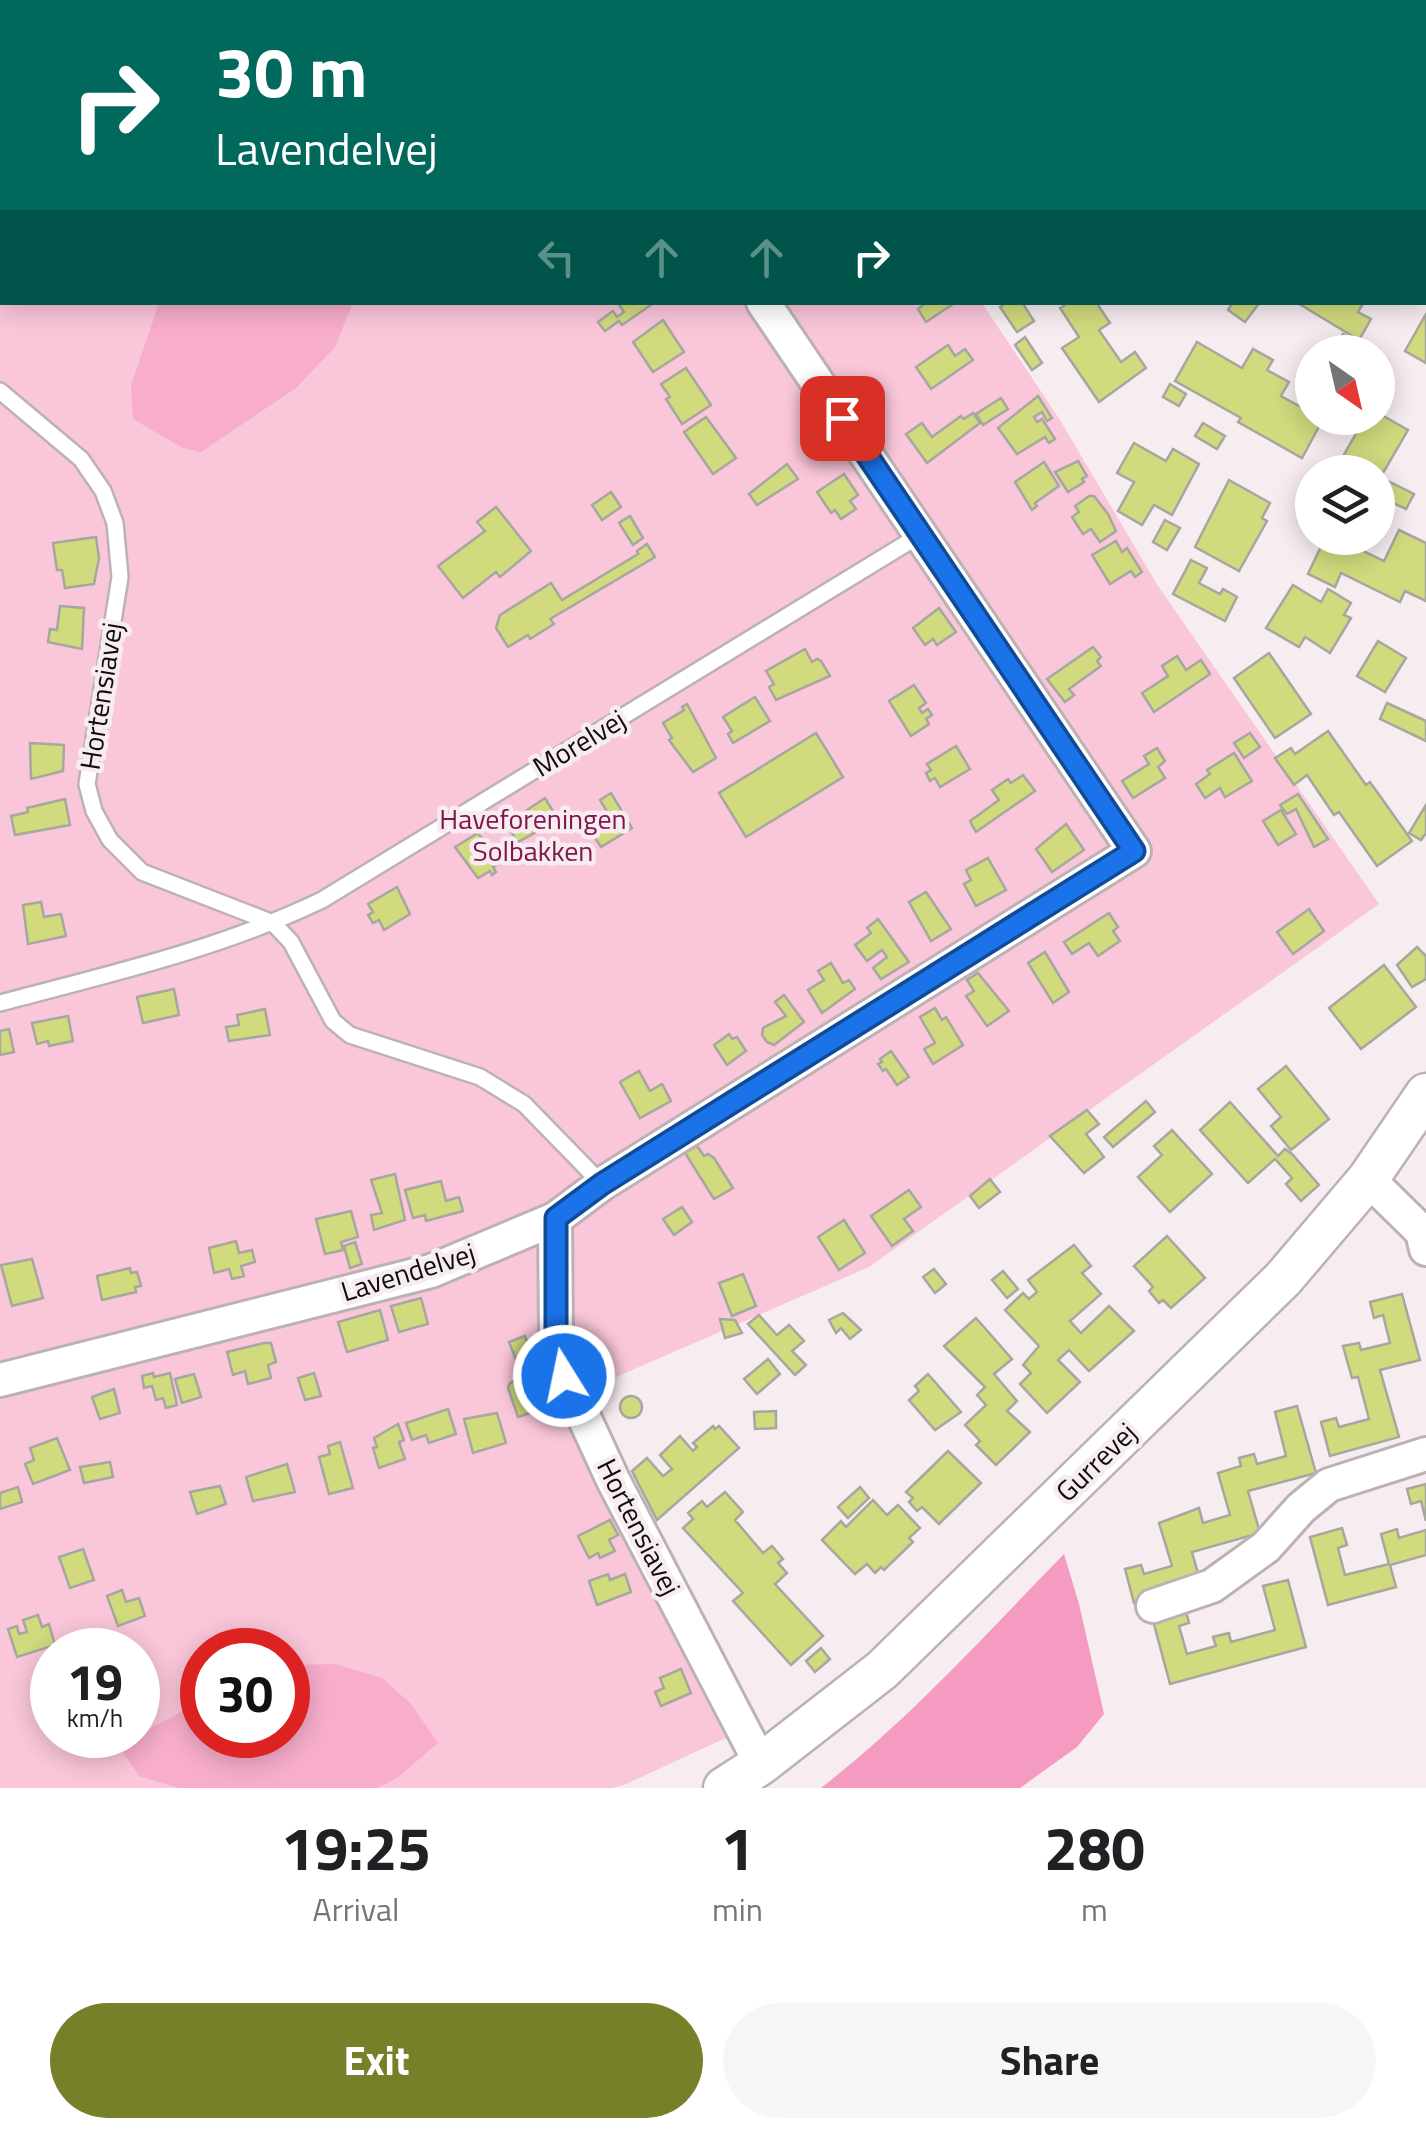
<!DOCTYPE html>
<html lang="en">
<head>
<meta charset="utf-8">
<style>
  :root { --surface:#fff; --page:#f6f6f6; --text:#202124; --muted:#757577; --accent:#787f29 }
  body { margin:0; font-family:"Titillium Web",sans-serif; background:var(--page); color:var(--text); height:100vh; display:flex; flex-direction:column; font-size:38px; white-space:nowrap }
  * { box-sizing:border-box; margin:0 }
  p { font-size:32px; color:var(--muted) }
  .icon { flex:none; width:55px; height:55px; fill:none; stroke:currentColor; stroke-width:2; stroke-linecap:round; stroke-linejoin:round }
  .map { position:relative; height:1788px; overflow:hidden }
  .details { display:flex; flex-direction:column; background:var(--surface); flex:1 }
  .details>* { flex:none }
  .guide { position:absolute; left:0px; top:0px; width:1428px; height:305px; box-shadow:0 5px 25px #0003; background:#00695c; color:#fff; overflow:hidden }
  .needle { width:65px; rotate:146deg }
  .buttons { position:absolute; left:1295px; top:335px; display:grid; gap:20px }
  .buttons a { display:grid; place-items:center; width:100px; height:100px; border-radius:50%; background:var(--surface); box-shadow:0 5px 25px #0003; font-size:50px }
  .speed { position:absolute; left:30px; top:1628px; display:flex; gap:20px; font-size:50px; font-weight:700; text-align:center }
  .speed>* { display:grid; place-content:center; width:130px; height:130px; border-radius:50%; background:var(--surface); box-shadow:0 5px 25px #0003; line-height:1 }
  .speed small { font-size:25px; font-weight:400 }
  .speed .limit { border:15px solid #d22; background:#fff; color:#111 }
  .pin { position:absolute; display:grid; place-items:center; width:85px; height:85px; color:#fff; margin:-42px; border-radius:20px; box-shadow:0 5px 15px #0006 }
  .me { position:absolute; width:110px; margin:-55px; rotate:350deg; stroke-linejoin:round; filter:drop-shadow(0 0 8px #0008) }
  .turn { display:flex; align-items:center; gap:35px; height:210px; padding:0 50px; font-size:45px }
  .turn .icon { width:130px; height:130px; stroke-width:2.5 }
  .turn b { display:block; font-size:70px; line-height:85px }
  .lanes { display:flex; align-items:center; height:95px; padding:0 50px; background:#0003; justify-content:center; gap:50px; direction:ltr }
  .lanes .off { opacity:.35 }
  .eta { display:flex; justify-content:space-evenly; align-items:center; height:170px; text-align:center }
  .eta b { font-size:60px; font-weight:700; line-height:70px }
  .primary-button { display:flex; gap:20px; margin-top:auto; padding:20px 50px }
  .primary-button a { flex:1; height:115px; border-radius:60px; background:var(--accent); color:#fff; font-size:40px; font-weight:700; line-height:115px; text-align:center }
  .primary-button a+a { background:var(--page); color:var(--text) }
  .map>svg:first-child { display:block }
</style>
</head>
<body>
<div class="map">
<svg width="1426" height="1788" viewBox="0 0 1426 1788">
  <rect width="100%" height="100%" fill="#f7ecf0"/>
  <path fill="#fac6da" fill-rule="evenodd" d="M0,0H781L783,2H2V302L982,303L1060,420L1158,586L1379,904L869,1267L586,1390L758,1723L624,1785L612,1788H0ZM52,1650H138V1735H52ZM202,1650H288V1735H202Z"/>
  <path fill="#f59ac1" d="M1064,1554L1079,1604L1104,1714L1077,1747L1020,1788H821C910,1719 986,1634 1064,1554Z"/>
  <g fill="#f7adcb">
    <path d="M159,303L352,302V305L335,347L296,388L201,452L183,448L133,419L131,385Z"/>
    <path d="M335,1664L382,1678L411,1704L438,1743L397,1778L377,1788H179L139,1776L118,1745L202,1701V1735H288V1665Z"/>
  </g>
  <g fill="#d1da7d" stroke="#a6a79e" stroke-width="2.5">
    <path d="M617,302H655L622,325L619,321L605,331L598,322L613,311L617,317L624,312Z"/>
    <path d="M927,302H956L926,322L918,309Z"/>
    <path d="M1007,302H1022L1034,321L1017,332L1000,307Z"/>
    <path d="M1061,302H1096L1110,323L1099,330L1121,362L1135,352L1146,368L1099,402L1062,348L1079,337L1060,308L1064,306Z"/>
    <path d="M1233,302H1260L1245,322L1228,310Z"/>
    <path d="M1296,302H1364L1358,312L1371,319L1359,340Z"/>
    <path d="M1426,314V363L1405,351Z"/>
    <path d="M663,320L684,352L653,372L633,342Z"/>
    <path d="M1343,334L1365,347L1362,352H1350L1336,345Z"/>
    <path d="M1025,337L1042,363L1032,370L1015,345Z"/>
    <path d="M1197,342L1242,368L1253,349L1273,360L1267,370L1289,382L1281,396L1312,413V418L1323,419L1302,458L1238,422L1241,418L1175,381Z"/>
    <path d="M948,345L955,356L965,349L973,360L931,389L916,367Z"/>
    <path d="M686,368L711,405L682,424L666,399L670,397L661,384Z"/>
    <path d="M1170,384L1186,394L1179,406L1163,397Z"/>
    <path d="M1038,396L1052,418L1047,421L1042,412L1034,417L1037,422L1042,419L1055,439L1049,443L1045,437L1017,454L998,428Z"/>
    <path d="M1001,398L1008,409L983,425L976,414Z"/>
    <path d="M973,413L980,423L927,463L906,434L922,423L932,437L961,416L964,419Z"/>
    <path d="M1378,413L1408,430L1379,480L1378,472H1334L1365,418H1378Z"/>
    <path d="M706,417L736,458L713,474L684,432Z"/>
    <path d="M1203,423L1225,436L1217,449L1195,436Z"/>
    <path d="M1134,443L1166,461L1173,449L1199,464L1172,515L1154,505L1142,525L1118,511L1134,482L1117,473Z"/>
    <path d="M1078,461L1087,476L1082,479L1084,482L1068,492L1055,472Z"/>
    <path d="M1044,462L1059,486L1035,503L1037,506L1032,510L1015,482Z"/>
    <path d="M787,464L798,479L757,505L749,494Z"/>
    <path d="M844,474L858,495L850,501L856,509L841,519L835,510L831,513L817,492Z"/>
    <path d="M1229,480L1270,503L1262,518L1267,521L1239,571L1195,547Z"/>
    <path d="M1386,480L1414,494L1406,509L1378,496Z"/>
    <path d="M611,492L621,507L602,520L592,505Z"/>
    <path d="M1089,496H1094L1108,514L1116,531L1100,542L1091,529L1083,534L1072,517L1079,512L1075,506Z"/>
    <path d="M496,507L531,551L500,577L496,572L463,598L438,566L485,531L477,522Z"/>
    <path d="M630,516L643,538L633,545L619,523Z"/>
    <path d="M1165,520L1180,528L1167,550L1153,542Z"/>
    <path d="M1399,530L1426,543V601L1405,591L1400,602L1341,573L1335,587L1308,574L1324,540L1319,538H1354L1351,545L1384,561Z"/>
    <path d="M96,537L99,558L94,584L65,588L62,570H57L53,543Z"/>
    <path d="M1116,541L1122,552L1127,548L1142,572L1135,577L1131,571L1110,584L1092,555Z"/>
    <path d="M647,544L655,557L550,619L554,624L530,639L528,635L508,647L496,628L500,615L551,583L562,600L638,554L637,551Z"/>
    <path d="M1191,560L1207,568L1199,583L1220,594L1223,589L1237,597L1225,621L1173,594Z"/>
    <path d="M1293,585L1321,602L1328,589L1351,603L1344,615L1351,618L1330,653L1305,637L1299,647L1266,628Z"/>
    <path d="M60,606L84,608L82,649L48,642L50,629L57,630Z"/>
    <path d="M939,608L956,632L937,645L933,639L925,645L913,628Z"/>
    <path d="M1378,641L1406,658L1385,692L1357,676Z"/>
    <path d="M1093,647L1101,657L1097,661L1101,666L1069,689L1074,695L1065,702L1047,679Z"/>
    <path d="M805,649L812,662L817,659L821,661L830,676L776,700L769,687L774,684L766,671Z"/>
    <path d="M1269,653L1311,714L1275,738L1234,678Z"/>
    <path d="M1177,656L1186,670L1201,660L1210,674L1154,712L1142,693L1168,676L1162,666Z"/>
    <path d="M914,685L926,703L919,708L922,713L928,709L932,715L926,719L929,724L911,736L889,701Z"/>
    <path d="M755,697L770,721L733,743L728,734L732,731L723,717Z"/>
    <path d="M1387,703L1426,721V741L1380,719Z"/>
    <path d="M687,704L716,758L693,772L669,740L672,738L663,723L684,710L682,707Z"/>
    <path d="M1328,731L1366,785L1370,782L1412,841L1377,866L1339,812L1334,815L1307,775L1294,785L1275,758L1291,748L1295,754Z"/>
    <path d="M816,733L843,777L746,837L719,793Z"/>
    <path d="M1250,733L1260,747L1244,758L1234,743Z"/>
    <path d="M30,743L64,745L63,771L31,779Z"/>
    <path d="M956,746L970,769L940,787L935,778L930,781L926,773L931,770L927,764Z"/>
    <path d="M1157,748L1165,761L1158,767L1165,778L1133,798L1122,781L1149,764L1144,756Z"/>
    <path d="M1234,753L1252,781L1225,797L1220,788L1205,798L1196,784L1210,774L1207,770Z"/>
    <path d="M1023,775L1035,791L976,832L970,821L999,800L992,790L1008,779L1011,783Z"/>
    <path d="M611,793L632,828L601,847L589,829L609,815L600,800Z"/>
    <path d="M1298,794L1328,839L1314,847L1296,809L1287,814L1280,805Z"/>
    <path d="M545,798L560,823L553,827L551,824L518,842L510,830L522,822L518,816Z"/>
    <path d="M65,799L70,825L15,835L11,816L28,812L27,808Z"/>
    <path d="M1426,805V833L1421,840L1409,833Z"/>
    <path d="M1281,810L1296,834L1278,845L1263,821Z"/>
    <path d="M1066,824L1084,850L1052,872L1036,849Z"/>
    <path d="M478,833L500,863L493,867L496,872L492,875L490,871L478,878L455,847Z"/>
    <path d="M988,858L1006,890L976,906L964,884L971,880L966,870Z"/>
    <path d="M397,887L410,914L384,930L379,920L373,923L368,915L373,912L368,904Z"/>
    <path d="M926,892L951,929L931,941L909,902Z"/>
    <path d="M41,902L44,917L61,914L66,936L28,944L23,905Z"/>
    <path d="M1309,909L1324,931L1293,954L1277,932Z"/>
    <path d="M1109,913L1118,927L1113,931L1120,941L1098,956L1089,943L1072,954L1064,942Z"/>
    <path d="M878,919L909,962L881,979L873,968L887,957L882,950L867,961L855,945L871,933L867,928Z"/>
    <path d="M1417,947L1426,956V979L1412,987L1397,965Z"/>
    <path d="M1045,952L1069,992L1053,1003L1028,963Z"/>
    <path d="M831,963L843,983L849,980L855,989L822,1013L808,990L824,980L818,971Z"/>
    <path d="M1384,965L1416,1007L1361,1049L1329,1008Z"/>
    <path d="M978,973L1009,1011L987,1026L966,996L974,991L967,980Z"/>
    <path d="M174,989L179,1015L143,1023L137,997Z"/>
    <path d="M784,995L804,1022L774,1045L767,1042L762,1035L763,1028L786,1016L775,1002Z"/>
    <path d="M935,1008L942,1020L946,1017L963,1045L933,1064L924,1049L935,1043L920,1017Z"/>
    <path d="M265,1009L270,1035L229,1041L226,1027L239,1025L237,1015Z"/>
    <path d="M68,1016L73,1041L49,1046L48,1041L37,1044L32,1023Z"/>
    <path d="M9,1029L14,1052L0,1055V1031Z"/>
    <path d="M729,1034L732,1039L737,1037L746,1051L727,1065L714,1045Z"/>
    <path d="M891,1051L909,1077L897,1085L886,1069L883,1071L878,1064L882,1062L880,1059Z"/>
    <path d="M1286,1066L1329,1119L1291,1150L1271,1126L1281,1117L1258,1089Z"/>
    <path d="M639,1071L650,1091L662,1084L671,1101L640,1118L620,1082Z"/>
    <path d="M1146,1101L1155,1112L1113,1147L1104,1137Z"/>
    <path d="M1230,1102L1278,1156L1285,1149L1292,1154L1319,1185L1301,1201L1286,1184L1292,1178L1275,1159L1248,1183L1200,1130Z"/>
    <path d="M1087,1110L1099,1124L1086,1134L1104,1157L1084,1173L1050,1136Z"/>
    <path d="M1172,1130L1212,1174L1170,1212L1138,1177L1162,1155L1154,1146Z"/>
    <path d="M697,1146L704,1156L708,1154L714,1158L733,1188L714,1199L685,1153Z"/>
    <path d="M395,1174L405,1220L374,1230L371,1215L382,1213L371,1180Z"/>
    <path d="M990,1179L1000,1192L979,1208L970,1196Z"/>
    <path d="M441,1181L446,1201L459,1197L463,1211L426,1221L425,1215L413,1218L405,1190Z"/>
    <path d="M909,1190L921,1207L904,1219L913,1231L892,1246L871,1216Z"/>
    <path d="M682,1207L692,1222L674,1235L663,1219Z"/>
    <path d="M351,1211L358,1237L341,1242L343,1250L325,1254L316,1219Z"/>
    <path d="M844,1220L865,1253L839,1270L818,1237Z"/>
    <path d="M1167,1236L1205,1278L1171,1308L1163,1300L1159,1303L1149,1291L1153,1287L1134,1266Z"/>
    <path d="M236,1241L239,1253L252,1250L255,1262L241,1266L244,1276L232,1279L229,1269L214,1273L209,1248Z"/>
    <path d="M355,1242L362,1264L350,1268L344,1246Z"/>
    <path d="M1074,1245L1091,1266L1082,1273L1101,1294L1070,1321L1081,1333L1109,1306L1134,1331L1089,1371L1069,1350L1058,1360L1080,1382L1047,1413L1020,1384L1031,1373L1023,1365L1039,1346L1005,1310L1023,1293L1029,1299L1037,1292L1028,1280Z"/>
    <path d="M32,1259L43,1298L12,1306L1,1265Z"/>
    <path d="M130,1268L131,1273L137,1272L141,1286L135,1287L136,1292L102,1300L97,1276Z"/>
    <path d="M934,1269L946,1284L935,1293L923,1277Z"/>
    <path d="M1003,1271L1018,1289L1007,1298L992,1280Z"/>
    <path d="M743,1274L756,1306L732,1316L719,1283Z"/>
    <path d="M1402,1294L1420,1360L1380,1370L1399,1437L1330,1456L1321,1422L1336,1418L1339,1427L1369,1419L1358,1377L1352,1378L1343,1346L1359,1343L1361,1350L1390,1343L1383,1315L1374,1318L1370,1302Z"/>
    <path d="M421,1298L428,1324L399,1332L391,1306Z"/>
    <path d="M380,1310L388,1340L347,1352L338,1322Z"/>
    <path d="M843,1313L861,1330L850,1339L841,1328L836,1333L829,1320Z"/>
    <path d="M759,1315L777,1335L789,1325L804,1341L792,1351L806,1365L795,1375L748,1324Z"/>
    <path d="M976,1318L1012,1359L994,1374L1017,1401L1007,1411L1030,1432L996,1465L976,1445L980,1441L965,1425L986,1405L977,1395L985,1387L944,1346Z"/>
    <path d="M720,1319L735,1320L742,1333L725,1338Z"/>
    <path d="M525,1336L533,1360L518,1365L509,1342Z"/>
    <path d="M264,1343H271L276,1362L268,1365L271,1378L248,1384L245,1371L233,1375L227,1352Z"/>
    <path d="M768,1359L780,1374L757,1394L744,1379Z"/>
    <path d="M153,1373L154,1377L170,1373L177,1405L166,1408L163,1398L156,1400L152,1386L144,1388L142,1376Z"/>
    <path d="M314,1373L321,1396L305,1400L298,1378Z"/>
    <path d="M194,1374L201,1397L182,1403L175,1379Z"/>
    <path d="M928,1374L961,1412L935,1430L909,1400L919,1391L915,1386Z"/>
    <path d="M539,1376L552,1406L518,1417L508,1388L510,1383L523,1377L525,1382Z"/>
    <path d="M114,1389L120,1413L100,1419L92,1397Z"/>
    <circle cx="631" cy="1407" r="11"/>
    <path d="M1297,1406L1316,1473L1248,1491L1260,1533L1192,1552L1201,1584L1134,1603L1125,1569L1141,1565L1144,1574L1172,1566L1159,1523L1199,1508L1203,1523L1230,1515L1218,1473L1241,1466L1239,1458L1254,1454L1257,1464L1286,1456L1275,1412Z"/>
    <path d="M448,1409L456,1434L429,1443L426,1435L412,1440L406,1423Z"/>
    <path d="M776,1411V1428L755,1429L754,1412Z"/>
    <path d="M497,1413L506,1443L473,1453L464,1419Z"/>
    <path d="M398,1424L404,1440L399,1442L405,1459L379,1468L373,1448L377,1447L374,1438Z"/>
    <path d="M713,1426L715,1429L719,1426L739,1448L657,1520L632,1471L647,1458L663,1476L672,1469L660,1455L680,1436L693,1451L697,1447L693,1443Z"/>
    <path d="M57,1438L70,1470L33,1484L25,1464L34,1460L30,1448Z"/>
    <path d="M340,1442L353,1488L329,1494L319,1457L330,1454L328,1446Z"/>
    <path d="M948,1451L981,1483L939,1524L922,1507L917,1511L909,1502L913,1498L906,1492Z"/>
    <path d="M110,1462L113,1477L84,1483L80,1467Z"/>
    <path d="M287,1464L295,1492L253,1501L246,1477Z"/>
    <path d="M1426,1484V1521L1421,1501L1411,1504L1407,1489Z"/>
    <path d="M220,1486L226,1504L197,1514L190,1492Z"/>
    <path d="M18,1487L22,1502L0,1509V1493Z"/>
    <path d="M860,1487L869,1498L848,1518L838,1507Z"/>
    <path d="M725,1492L743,1512L735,1520L763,1553L772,1546L783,1559L778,1563L787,1573L775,1584L823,1636L791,1665L733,1601L743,1593L683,1528L693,1519L688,1513L702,1501L707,1507Z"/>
    <path d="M873,1500L887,1515L898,1505L920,1528L909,1538L913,1542L884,1570L881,1567L875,1573L867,1564L855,1574L822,1540L841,1521L846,1527Z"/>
    <path d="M610,1520L618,1535L609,1540L615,1551L600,1558L598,1553L589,1558L578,1536Z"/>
    <path d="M1342,1528L1347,1545L1338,1548L1345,1575L1389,1564L1381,1534L1397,1529L1399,1538L1426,1530V1555L1390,1565L1396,1587L1328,1605L1310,1537Z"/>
    <path d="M83,1549L94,1580L70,1588L59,1557Z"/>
    <path d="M608,1574L610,1580L625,1574L631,1592L597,1605L589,1581Z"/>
    <path d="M1288,1580L1306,1647L1170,1684L1152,1617L1185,1608L1189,1623L1179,1626L1187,1654L1216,1646L1213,1637L1229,1633L1231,1642L1275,1630L1263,1586Z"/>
    <path d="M122,1590L126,1602L139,1598L145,1616L118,1626L107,1596Z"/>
    <path d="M38,1615L42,1627L49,1624L55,1645L17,1657L8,1629L17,1626L19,1634L27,1632L23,1620Z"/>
    <path d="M821,1648L830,1659L815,1672L806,1661Z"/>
    <path d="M681,1669L691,1693L661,1706L655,1692L664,1688L660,1678Z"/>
  </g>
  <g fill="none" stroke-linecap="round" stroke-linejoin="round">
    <defs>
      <g id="service">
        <path d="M134,2L135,0"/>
        <path d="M0,215L2,211"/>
        <path d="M0,391L81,459L103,491L115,523L120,577L87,784L94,811L110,840L142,872L273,923L291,942L333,1021L350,1035L480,1077L524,1104L602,1184"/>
        <path d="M0,1003C109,974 220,949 322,900L920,535"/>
      </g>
      <g id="minor">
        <path d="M559,0L560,2"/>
        <path d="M806,0L808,2"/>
        <path d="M892,2L894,0"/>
        <path d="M1197,2L1199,0"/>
        <path d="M1425,16L1426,14"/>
        <path d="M1425,245L1426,246"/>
        <path d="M1368,1179L1422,1232L1426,1249"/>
        <path d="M555,1219L556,1333L565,1376L613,1480L761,1764"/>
        <path d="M0,1380L431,1271L555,1219L602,1184L1134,851L763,302"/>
        <path d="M1153,1606L1212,1586L1266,1547L1301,1508L1329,1485L1426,1454"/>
      </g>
      <path id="tertiary" d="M724,1788L761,1764L882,1670L1283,1279L1368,1179L1426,1094"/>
    </defs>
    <use href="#service" stroke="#bcb2b6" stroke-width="20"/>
    <use href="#minor" stroke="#bcb2b6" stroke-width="38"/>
    <use href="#tertiary" stroke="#bcb2b6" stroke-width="45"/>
    <use href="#service" stroke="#fff" stroke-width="15"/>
    <use href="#minor" stroke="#fff" stroke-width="32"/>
    <use href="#tertiary" stroke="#fff" stroke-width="40"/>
  </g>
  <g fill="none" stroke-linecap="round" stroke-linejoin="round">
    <defs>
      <path id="route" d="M564,1376L556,1333V1218L602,1184L1134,851L842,418"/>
    </defs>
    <use href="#route" stroke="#114b97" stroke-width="25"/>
    <use href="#route" stroke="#1a73e8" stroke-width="18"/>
  </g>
  <g text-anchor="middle" stroke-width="9" stroke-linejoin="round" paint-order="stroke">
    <g font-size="28" fill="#0f0c0d" stroke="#f7ecf0">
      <text transform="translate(101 696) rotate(-81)" y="10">Hortensiavej</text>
      <text transform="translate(579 743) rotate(-31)" y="10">Morelvej</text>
      <text transform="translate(408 1272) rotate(-17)" y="10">Lavendelvej</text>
      <text transform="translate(1096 1462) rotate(-44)" y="10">Gurrevej</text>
      <text transform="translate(639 1527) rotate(63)" y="10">Hortensiavej</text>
    </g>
    <g font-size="28" fill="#801750" stroke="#f7ecf0">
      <text x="533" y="829">Haveforeningen<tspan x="533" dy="32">Solbakken</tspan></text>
    </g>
  </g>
</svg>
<div class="buttons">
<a><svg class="needle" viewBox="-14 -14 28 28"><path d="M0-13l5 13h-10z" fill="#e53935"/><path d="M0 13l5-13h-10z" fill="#757577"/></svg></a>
<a><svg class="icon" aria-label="layers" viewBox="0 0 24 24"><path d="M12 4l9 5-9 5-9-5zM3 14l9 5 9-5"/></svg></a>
</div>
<div class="speed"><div>19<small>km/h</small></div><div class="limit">30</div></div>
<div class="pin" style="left:842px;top:418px;background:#d93025"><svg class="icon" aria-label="arrive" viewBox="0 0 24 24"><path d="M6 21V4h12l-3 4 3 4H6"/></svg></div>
<svg class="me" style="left:564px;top:1376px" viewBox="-20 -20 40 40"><circle r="17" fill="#1a73e8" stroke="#fff" stroke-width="3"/><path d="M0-11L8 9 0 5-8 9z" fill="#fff"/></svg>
<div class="guide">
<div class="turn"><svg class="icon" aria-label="right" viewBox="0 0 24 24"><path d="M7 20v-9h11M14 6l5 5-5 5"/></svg><div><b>30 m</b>Lavendelvej</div></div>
<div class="lanes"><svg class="icon off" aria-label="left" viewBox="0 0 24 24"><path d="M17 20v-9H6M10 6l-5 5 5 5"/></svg><svg class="icon off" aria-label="ahead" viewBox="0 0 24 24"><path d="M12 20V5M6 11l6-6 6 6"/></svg><svg class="icon off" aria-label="ahead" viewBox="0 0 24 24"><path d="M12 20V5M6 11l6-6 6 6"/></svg><svg class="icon" aria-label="right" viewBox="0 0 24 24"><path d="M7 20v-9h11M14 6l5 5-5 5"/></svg></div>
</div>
</div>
<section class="details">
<div class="eta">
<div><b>19:25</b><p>Arrival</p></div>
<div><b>1</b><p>min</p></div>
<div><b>280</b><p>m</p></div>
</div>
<div class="primary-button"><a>Exit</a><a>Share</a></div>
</section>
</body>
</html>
